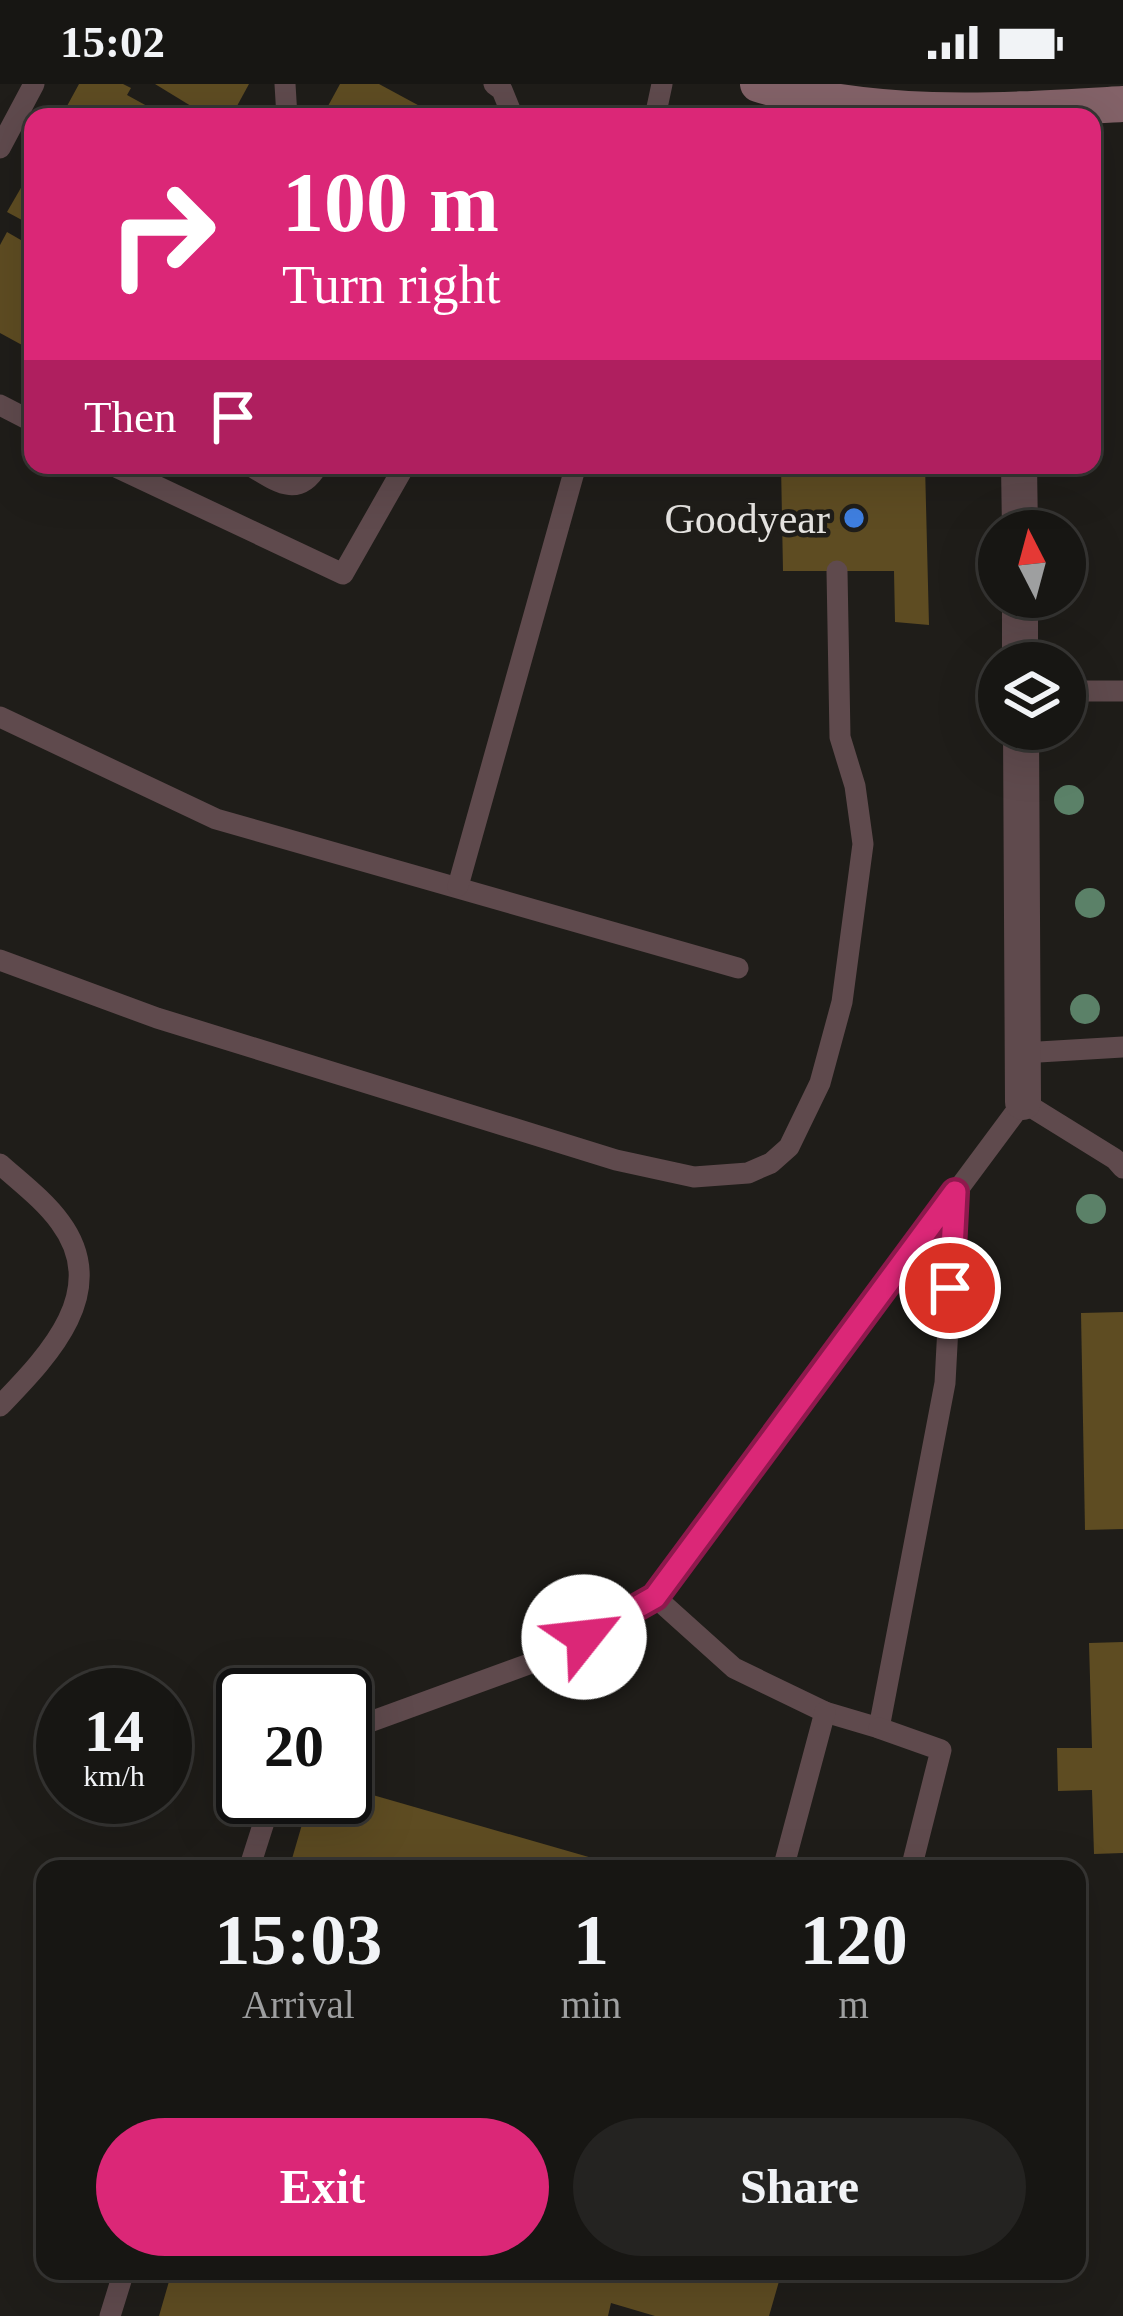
<!DOCTYPE html>
<html lang="en">
<head>
<meta charset="utf-8">
<style>
  :root { --surface:#171613; --page:#242321; --text:#f1f3f6; --muted:#9e9fa0; --line:#363533; --accent:#db2777 }
  body { margin:0; font-family:Georgia,serif; background:var(--page); color:var(--text); height:100vh; display:flex; flex-direction:column; font-size:45px; white-space:nowrap }
  * { box-sizing:border-box; margin:0 }
  p { font-size:39px; color:var(--muted) }
  .icon { flex:none; width:66px; height:66px; fill:none; stroke:currentColor; stroke-width:2; stroke-linecap:round; stroke-linejoin:round }
  .map { position:relative; flex:1; overflow:hidden }
  .side { position:absolute; left:36px; top:1776px; width:1050px; height:420px; display:flex; flex-direction:column; background:var(--surface); border-radius:24px; box-shadow:0 12px 48px #0002,0 0 0 3px var(--line) }
  .side>* { flex:none }
  .hud { position:absolute; left:24px; top:24px; width:1077px; height:366px; border-radius:24px; box-shadow:0 12px 48px #0002,0 0 0 3px var(--line); background:#db2777; color:#fff; overflow:hidden }
  .needle { width:78px; rotate:354deg }
  .tools { position:absolute; left:978px; top:426px; display:grid; gap:24px }
  .tools a { display:grid; place-items:center; width:108px; height:108px; border-radius:50%; background:var(--surface); box-shadow:0 12px 48px #0002,0 0 0 3px var(--line); font-size:60px }
  .speed { position:absolute; left:36px; top:1584px; display:flex; gap:24px; font-size:60px; font-weight:700; text-align:center }
  .speed>* { display:grid; place-content:center; width:156px; height:156px; border-radius:50%; background:var(--surface); box-shadow:0 12px 48px #0002,0 0 0 3px var(--line); line-height:1 }
  .speed small { font-size:30px; font-weight:400 }
  .speed .limit { border:6px solid #111; border-radius:18px; background:#fff; color:#111 }
  .pin { position:absolute; display:grid; place-items:center; width:102px; height:102px; color:#fff; margin:-51px; border:6px solid #fff; border-radius:50%; box-shadow:0 3px 12px #0007 }
  .me { position:absolute; width:132px; margin:-66px; rotate:61deg; stroke-linejoin:round; filter:drop-shadow(0 0 9px #0008) }
  .turn { display:flex; align-items:center; gap:42px; height:252px; padding:0 60px; font-size:54px }
  .turn .icon { width:156px; height:156px; stroke-width:2.5 }
  .turn b { display:block; font-size:84px; line-height:102px }
  .then { display:flex; align-items:center; height:114px; padding:0 60px; background:#0003; gap:24px; font-size:45px }
  .eta { display:flex; justify-content:space-evenly; align-items:center; height:204px; text-align:center }
  .eta b { font-size:72px; font-weight:800; line-height:84px }
  .button { display:flex; gap:24px; margin-top:auto; padding:24px 60px }
  .button a { flex:1; height:138px; border-radius:72px; background:var(--accent); color:#fff; font-size:48px; font-weight:800; line-height:138px; text-align:center }
  .button a+a { background:var(--page); color:var(--text) }
  .status { display:flex; justify-content:space-between; align-items:center; height:84px; padding:0 60px; background:var(--surface); direction:ltr }
  .status svg { height:33px; fill:currentColor }
  .map>svg:first-child { display:block }
</style>
</head>
<body>
<div class="status"><b>15:02</b><svg viewBox="0 0 49 12"><path d="M0 12V9h3v3zM5 12V6h3v6zM10 12V3h3v9zM15 12V0h3v12zM26 1h20v11H26zM47 4h2v5h-2z"/></svg></div>
<div class="map">
<svg width="1123" height="2232" viewBox="0 0 1123 2232">
  <rect width="100%" height="100%" fill="#1f1d19"/>
  <g fill="#5e4c22">
    <path d="M79,0H123L131,4L127,11L167,33H61Z"/>
    <path d="M155,0H249L231,33H209Z"/>
    <path d="M340,0H379L440,33H322Z"/>
    <path d="M33,83V142L7,128Z"/>
    <path d="M7,148L33,163V267L0,249V161Z"/>
    <path d="M781,381H925L929,541L895,538L894,487H783Z"/>
    <path d="M1123,1228V1445L1085,1446L1081,1229Z"/>
    <path d="M1123,1558V1769L1094,1770L1092,1706L1058,1707L1057,1664H1092L1089,1559Z"/>
    <path d="M345,1703L627,1784V1785H289L310,1713H345Z"/>
    <path d="M172,2187H782L769,2232H655L611,2219L608,2232H159Z"/>
  </g>
  <g fill="none" stroke-linecap="round" stroke-linejoin="round">
    <g stroke="#5f4a4d" stroke-width="21">
      <path d="M285,0L287,33"/>
      <path d="M494,0L502,6L513,33"/>
      <path d="M655,33L662,0"/>
      <path d="M0,64L34,0"/>
      <path d="M0,321L33,338"/>
      <path d="M249,381C276,397 298,416 318,381"/>
      <path d="M118,384L343,490L405,381"/>
      <path d="M1065,607H1123"/>
      <path d="M0,633L216,735L738,884"/>
      <path d="M458,802L576,381"/>
      <path d="M0,876L157,934L616,1076L694,1093L748,1089L771,1079L789,1063L820,999L842,918L863,760L855,702L840,653L837,487"/>
      <path d="M1022,969L1123,963"/>
      <path d="M0,1080C20,1098 44,1116 60,1138C112,1208 47,1273 0,1322"/>
      <path d="M655,1513L734,1584L825,1628L879,1644L945,1299L955,1110"/>
      <path d="M879,1644L941,1666L911,1785"/>
      <path d="M345,1647L548,1573L655,1513L1023,1018L1115,1075L1123,1084"/>
      <path d="M249,1785L272,1713"/>
      <path d="M783,1785L825,1628"/>
      <path d="M110,2232L124,2187"/>
    </g>
    <g stroke="#5f4a4d" stroke-width="36">
      <path d="M1019,381L1020,447"/>
      <path d="M1020,513V579"/>
      <path d="M1021,645L1023,1018"/>
    </g>
    <path stroke="#836268" stroke-width="36" d="M758,0C877,36 1001,27 1123,20"/>
  </g>
  <g fill="#5b8168">
    <circle cx="1069" cy="716" r="15"/>
    <circle cx="1090" cy="819" r="15"/>
    <circle cx="1085" cy="925" r="15"/>
    <circle cx="1091" cy="1125" r="15"/>
  </g>
  <g fill="none" stroke-linecap="round" stroke-linejoin="round">
    <defs>
      <path id="route" d="M584,1553L655,1513L955,1108L950,1204"/>
    </defs>
    <use href="#route" stroke="#8e194d" stroke-width="30"/>
    <use href="#route" stroke="#db2777" stroke-width="21"/>
  </g>
  <circle fill="#3f7fe0" stroke="#1f1d19" stroke-width="4.5" cx="854" cy="434" r="12"/>
  <g text-anchor="middle" stroke-width="9" stroke-linejoin="round" paint-order="stroke">
    <g font-size="42" fill="#e5e3e0" stroke="#1f1d19" text-anchor="end">
      <text x="830" y="449">Goodyear</text>
    </g>
  </g>
</svg>
<div class="tools">
<a><svg class="needle" viewBox="-14 -14 28 28"><path d="M0-13l5 13h-10z" fill="#e53935"/><path d="M0 13l5-13h-10z" fill="#9e9fa0"/></svg></a>
<a><svg class="icon" aria-label="layers" viewBox="0 0 24 24"><path d="M12 4l9 5-9 5-9-5zM3 14l9 5 9-5"/></svg></a>
</div>
<div class="speed"><div>14<small>km/h</small></div><div class="limit">20</div></div>
<div class="pin" style="left:950px;top:1204px;background:#d93025"><svg class="icon" aria-label="arrive" viewBox="0 0 24 24"><path d="M6 21V4h12l-3 4 3 4H6"/></svg></div>
<svg class="me" style="left:584px;top:1553px" viewBox="-20 -20 40 40"><circle r="19" fill="#fff"/><path d="M0-13L10 11 0 6-10 11z" fill="#db2777"/></svg>
<div class="hud">
<div class="turn"><svg class="icon" aria-label="right" viewBox="0 0 24 24"><path d="M7 20v-9h11M14 6l5 5-5 5"/></svg><div><b>100 m</b>Turn right</div></div>
<div class="then">Then<svg class="icon" aria-label="arrive" viewBox="0 0 24 24"><path d="M6 21V4h12l-3 4 3 4H6"/></svg></div>
</div>
<section class="side">
<div class="eta">
<div><b>15:03</b><p>Arrival</p></div>
<div><b>1</b><p>min</p></div>
<div><b>120</b><p>m</p></div>
</div>
<div class="button"><a>Exit</a><a>Share</a></div>
</section>
</div>
</body>
</html>
